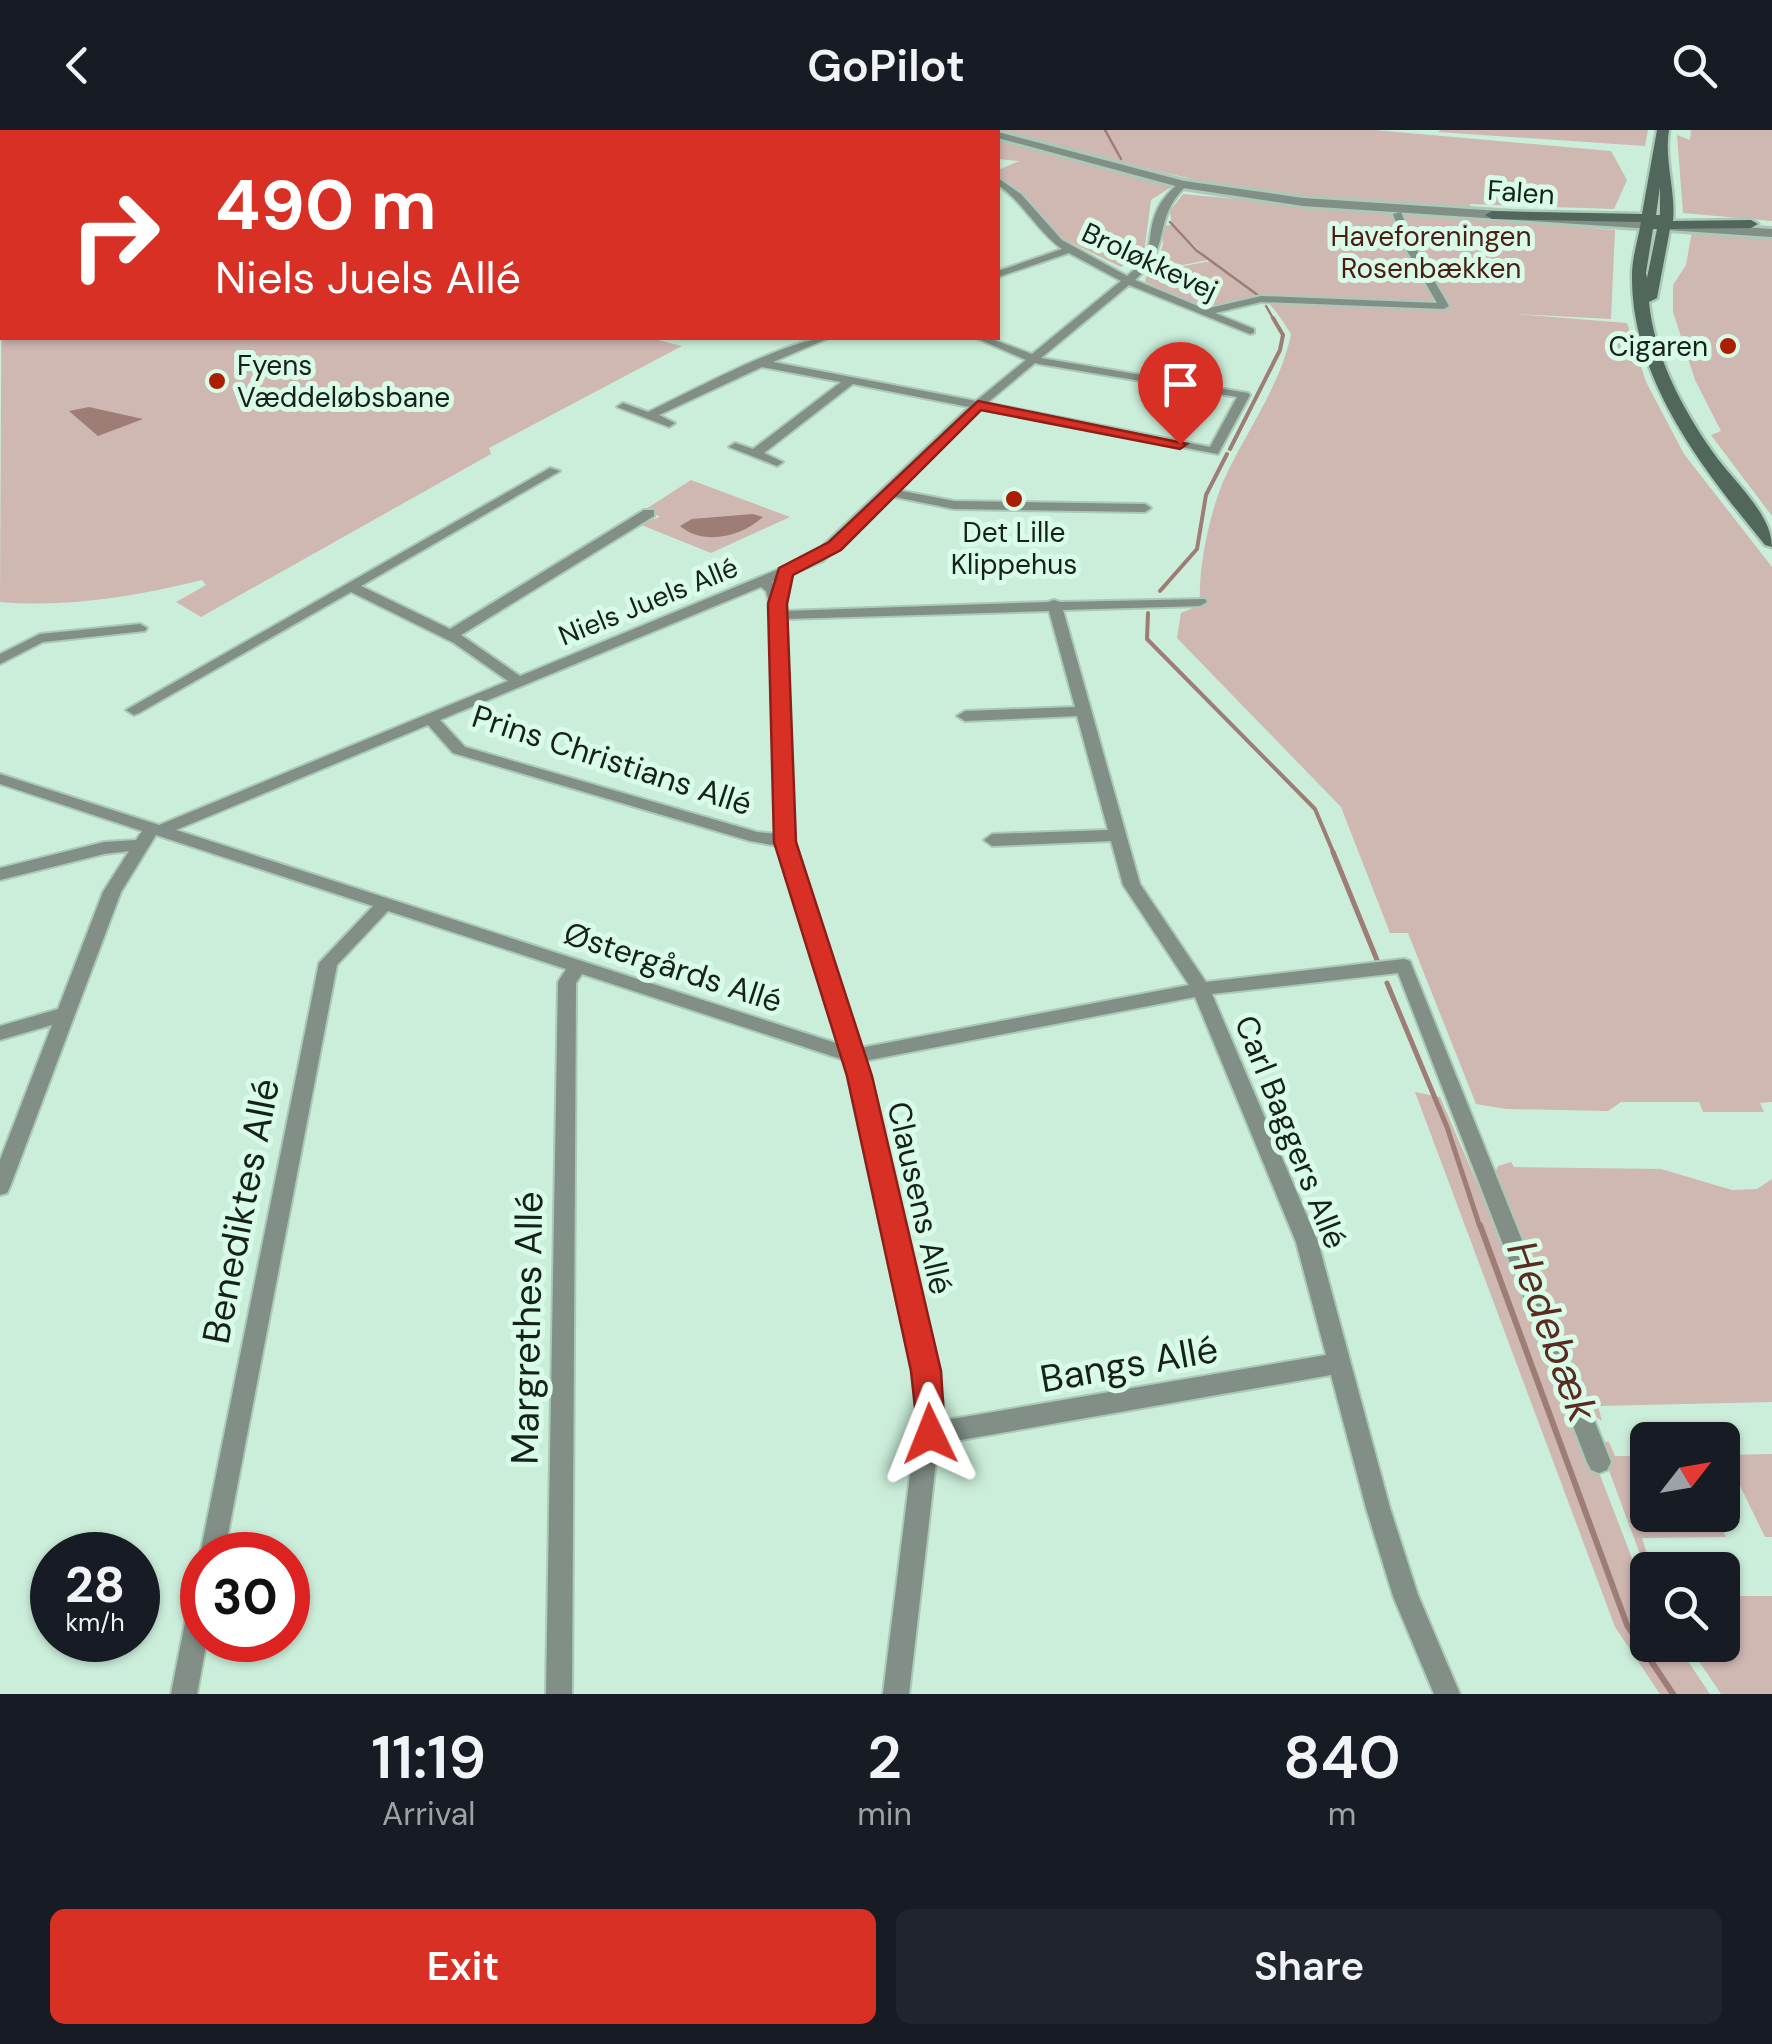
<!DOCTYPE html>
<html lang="en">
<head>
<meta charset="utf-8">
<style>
  :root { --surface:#171b24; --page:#20242c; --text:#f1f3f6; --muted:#9ea1a6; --accent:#d93025 }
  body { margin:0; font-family:"DM Sans",sans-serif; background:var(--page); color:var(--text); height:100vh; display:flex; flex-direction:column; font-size:38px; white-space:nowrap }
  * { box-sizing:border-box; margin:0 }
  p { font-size:32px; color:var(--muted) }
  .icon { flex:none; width:55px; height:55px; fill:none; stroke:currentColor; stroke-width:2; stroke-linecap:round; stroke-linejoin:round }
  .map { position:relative; height:1564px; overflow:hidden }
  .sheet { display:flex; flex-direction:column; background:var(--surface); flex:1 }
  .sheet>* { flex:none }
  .guide { position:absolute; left:0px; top:0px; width:1000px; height:210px; box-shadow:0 2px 8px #0004; background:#d93025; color:#fff; overflow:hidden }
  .needle { width:65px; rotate:59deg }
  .fabs { position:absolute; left:1630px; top:1292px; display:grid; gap:20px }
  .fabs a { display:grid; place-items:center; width:110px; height:110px; border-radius:15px; background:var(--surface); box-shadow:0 2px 8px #0004; font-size:50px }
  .speed { position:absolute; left:30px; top:1402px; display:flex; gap:20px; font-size:50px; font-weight:700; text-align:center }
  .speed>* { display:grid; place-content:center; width:130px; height:130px; border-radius:50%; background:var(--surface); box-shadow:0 2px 8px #0004; line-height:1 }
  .speed small { font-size:25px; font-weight:400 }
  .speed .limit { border:15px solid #d22; background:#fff; color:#111 }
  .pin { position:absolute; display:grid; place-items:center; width:85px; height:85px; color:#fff; margin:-102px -42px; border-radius:50% 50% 50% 0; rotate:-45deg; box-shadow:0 0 10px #0007 }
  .pin .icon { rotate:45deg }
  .me { position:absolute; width:110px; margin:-55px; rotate:358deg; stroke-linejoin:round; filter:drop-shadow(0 0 8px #0008) }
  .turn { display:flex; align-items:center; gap:35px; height:210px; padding:0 50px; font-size:45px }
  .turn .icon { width:130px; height:130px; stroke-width:2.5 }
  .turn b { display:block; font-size:70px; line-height:85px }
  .eta { display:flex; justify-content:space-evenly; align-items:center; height:170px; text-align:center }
  .eta b { font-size:60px; font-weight:600; line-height:70px }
  .button { display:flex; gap:20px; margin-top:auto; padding:20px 50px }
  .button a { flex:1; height:115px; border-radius:15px; background:var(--accent); color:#fff; font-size:40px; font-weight:600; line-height:115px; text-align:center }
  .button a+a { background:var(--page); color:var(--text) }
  header { display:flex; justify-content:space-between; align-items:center; height:130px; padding:0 50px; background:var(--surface); font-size:45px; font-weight:600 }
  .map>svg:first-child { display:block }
</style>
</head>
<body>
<header><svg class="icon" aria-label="back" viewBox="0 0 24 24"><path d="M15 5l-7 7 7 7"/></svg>GoPilot<svg class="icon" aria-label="search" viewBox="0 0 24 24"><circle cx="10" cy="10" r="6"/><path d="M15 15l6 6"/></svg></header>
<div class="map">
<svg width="1772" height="1564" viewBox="0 0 1772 1564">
  <rect width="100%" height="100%" fill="#cbeeda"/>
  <g fill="#cfb7b2">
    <path d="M0,0H776L2,2V55Z"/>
    <path d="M989,0H1375L1611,21L1627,50L1614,79L1470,74L1473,88L1615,100L1611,189L1515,184L1627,193L1646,252L1684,324L1772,437V972L1760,973L1764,982H1703L1699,972H1621L1608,981L1506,979L1476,974L1408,803H1390L1341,677L1177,508L1181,483L1200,475C1198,438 1209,386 1223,352C1245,302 1280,258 1291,204C1253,143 1260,177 1206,175C1186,174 1164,160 1145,152L1147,143L1156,141L1211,131L1175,98L1208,130L1173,137L1158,133L1163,114L1161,96L1172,95L1170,81L1183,64L1391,83L1388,73L1241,61Z"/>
    <path d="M1441,0H1648L1645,16L1438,2Z"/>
    <path d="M1691,0H1772V91L1683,83L1677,5L1690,10Z"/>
    <path d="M998,8L1171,57L1151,70L1144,123L1121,137L1053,104L1026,67L998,48V40L1019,31L998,29Z"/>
    <path d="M2,64V208H650L682,216L489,318L491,324L201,487L176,472L206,455L202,450C137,466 68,478 0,472Z"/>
    <path d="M1692,101L1772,105V386L1711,305L1721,301L1695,250L1673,182V155L1686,135Z"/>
    <path d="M691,350L790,387L711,423L639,394L660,387L646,379Z"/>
    <path d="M1415,962L1440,967L1477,1053L1488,1055L1647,1467L1648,1515H1677L1710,1564H1660L1615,1497Z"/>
    <path d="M1511,1032L1514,1037L1661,1039L1732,1060L1757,1059L1772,1049V1272L1598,1276L1602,1291L1596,1287L1494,1045L1498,1036Z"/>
    <path d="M1598,1311L1609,1312L1615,1326H1647L1648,1385H1716L1726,1407L1642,1408L1652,1440L1647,1443Z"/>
    <path d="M1772,1324V1407H1765L1725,1325Z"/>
    <path d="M1723,1466H1772V1564H1721L1688,1515H1722Z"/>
  </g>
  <g fill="#9e7d76">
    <path d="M89,277L143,289L98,306L69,281Z"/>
    <path d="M753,384L763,387C741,407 703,416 680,396L692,389Z"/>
  </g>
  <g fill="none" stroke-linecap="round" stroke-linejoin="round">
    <g stroke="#9e7d76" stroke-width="2.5">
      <path d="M1105,0L1121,29"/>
      <path d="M1170,92L1196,120L1259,166"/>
      <path d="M1266,176L1274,190"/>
    </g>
    <g stroke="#9e7d76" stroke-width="4">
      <path d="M1230,319L1280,220L1283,205L1273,188"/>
      <path d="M1160,461L1197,419L1206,365L1227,324"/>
      <path d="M1148,483L1147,509L1315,679L1334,724"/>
    </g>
    <g stroke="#9e7d76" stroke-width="5">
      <path d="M1333,722L1377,830"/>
      <path d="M1387,853L1447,997L1480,1097"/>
    </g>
    <path stroke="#9e7d76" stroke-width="6" d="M1480,1095L1627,1495L1673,1564"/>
    <defs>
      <g id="minor">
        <path d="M998,48L1021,64L1062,110L1127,146C1160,119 1143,109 1158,78C1163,68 1171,60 1180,52H1186V56C1151,90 1174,116 1135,150L1205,179L1261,166L1437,173L1406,119L1393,84L1401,82L1416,119L1449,176L1444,179L1261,172L1215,183L1254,199V203L1250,204L1129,155L1041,228L1248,263L1250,265L1218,324L980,279L897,360L954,371L1145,374L1151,378L1145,382L954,379L890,366L823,431L772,452L779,459L785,481L1048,472L1054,470L1060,472L1205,469L1207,472L1200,476L1063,480L1140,754L1206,852L1404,829L1410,831L1611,1332L1607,1340L1599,1343L1591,1340L1587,1332L1398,843L1212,864L1318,1112L1390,1378L1418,1465L1460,1564H1434L1393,1466L1366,1378L1331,1245L938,1314L909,1564H883L919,1272L844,930L582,844L576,853L572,1564H546L558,852L566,839L388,781L337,835L224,1425H202V1432L200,1425L319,833L373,776L156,705L121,762L10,1057L7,1063L0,1065V1030L52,895L0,910V896L58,879L103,762L129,721L104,724L0,750V738L104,712L136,710L142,701L0,654V644L159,695L508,551L454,513L351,462L139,583L134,585L126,580L550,338L560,341L361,456L450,499L644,380H654V386L461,505L520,546L813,425L969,277L853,254L764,323L783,332L777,336L729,317L735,313L753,319L841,252L762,237L659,285L675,293L669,297L617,277L623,273L648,282C686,264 793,206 829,208L773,232L976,271L1026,230L976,208H989L1032,224L1121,151L1069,123L998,147V141L1062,119C1037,101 1023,72 998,55ZM1035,233L1039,234L1237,267L1210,317L987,273ZM761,457L766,461L772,485L777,704L757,702L465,617L440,590ZM1049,481L1075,577L965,581L957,586L965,591L1077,586L1108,700L992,704L984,710L992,716L1111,711L1123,755L1189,855L860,918L793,711L786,489ZM428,595L453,623L750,711L778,716L839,914L176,700ZM1195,867L1296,1112L1326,1225L940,1291L943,1272L864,931Z"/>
        <path d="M140,494L147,498L145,501L43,512L0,534V524L40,504Z"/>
        <path d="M202,1459V1510H207L197,1564H171L189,1472L193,1463Z"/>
      </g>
      <path id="tertiary" d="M995,2L1002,3L1184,51L1303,68L1772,99V107L1303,76L1183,58L998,8Z"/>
      <path id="secondary" d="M1657,0H1669C1664,30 1676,61 1673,91L1751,90L1758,94L1751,98L1670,99L1657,168L1649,172C1654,225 1682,278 1712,321C1731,349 1772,383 1772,417L1765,415C1703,339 1631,249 1632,145C1632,128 1638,110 1641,92L1492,89L1485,85L1492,81L1642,84ZM1660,57V85H1656ZM1653,99H1657L1647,148L1646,143Z"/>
    </defs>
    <use href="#minor" stroke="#aac9b7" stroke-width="4"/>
    <use href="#tertiary" stroke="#aac9b7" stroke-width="6"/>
    <use href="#secondary" stroke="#aac9b7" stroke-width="5"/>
    <use href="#minor" fill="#818f87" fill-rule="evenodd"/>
    <use href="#tertiary" fill="#818f87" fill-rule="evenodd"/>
    <use href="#secondary" fill="#52675b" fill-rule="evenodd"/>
  </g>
  <path fill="#d93025" stroke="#8d1f18" stroke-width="2.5" d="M978,271L1187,314L1180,319L981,280L841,420L793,445L787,474L796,712L872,946L941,1241L945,1304L940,1314L930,1318L919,1314L911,1241L847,946L774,712L768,474L779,438L829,412Z"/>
  <g fill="#ac1e01" stroke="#d8fce7" stroke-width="4">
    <circle cx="1728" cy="216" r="10"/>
    <circle cx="217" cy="251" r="10"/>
    <circle cx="1014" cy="369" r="10"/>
  </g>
  <g text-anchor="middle" stroke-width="10" stroke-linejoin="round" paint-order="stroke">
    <g font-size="28" fill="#15211a" stroke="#d8fce7">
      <text transform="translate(1521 62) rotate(4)" y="10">Falen</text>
      <text transform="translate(1150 131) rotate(25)" y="10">Broløkkevej</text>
      <text transform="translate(648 471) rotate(-22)" y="10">Niels Juels Allé</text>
    </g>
    <g font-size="28" fill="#4b1d15" stroke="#d8fce7">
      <text x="1431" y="116">Haveforeningen<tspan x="1431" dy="32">Rosenbækken</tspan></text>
    </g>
    <g font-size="28" fill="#15211a" stroke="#d8fce7" text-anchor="end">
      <text x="1708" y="226">Cigaren</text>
      <text x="237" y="245" text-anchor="start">Fyens<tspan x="237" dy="32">Væddeløbsbane</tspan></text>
      <text x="1014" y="412" text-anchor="middle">Det Lille<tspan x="1014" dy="32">Klippehus</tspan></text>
    </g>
    <g font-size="32" fill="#15211a" stroke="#d8fce7">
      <text transform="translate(612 630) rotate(18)" y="11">Prins Christians Allé</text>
      <text transform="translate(673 837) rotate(18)" y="11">Østergårds Allé</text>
      <text transform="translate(1291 1002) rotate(68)" y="11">Carl Baggers Allé</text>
      <text transform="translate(920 1068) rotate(77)" y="11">Clausens Allé</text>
    </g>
    <g font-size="38" fill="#15211a" stroke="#d8fce7">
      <text transform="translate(241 1081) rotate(-79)" y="13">Benediktes Allé</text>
      <text transform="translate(527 1198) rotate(-89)" y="13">Margrethes Allé</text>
      <text transform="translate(1129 1234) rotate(-10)" y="13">Bangs Allé</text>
    </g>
    <g font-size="42" font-style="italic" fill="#5b2b22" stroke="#d8fce7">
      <text transform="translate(1553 1201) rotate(70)" y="15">Hedebæk</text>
    </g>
  </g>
</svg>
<div class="fabs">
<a><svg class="needle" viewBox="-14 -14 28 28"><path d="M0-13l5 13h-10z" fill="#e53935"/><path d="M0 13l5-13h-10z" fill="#9ea1a6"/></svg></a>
<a><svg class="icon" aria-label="search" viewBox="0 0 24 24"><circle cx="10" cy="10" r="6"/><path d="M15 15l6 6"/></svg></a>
</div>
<div class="speed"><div>28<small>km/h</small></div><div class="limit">30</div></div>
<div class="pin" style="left:1180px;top:314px;background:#d93025"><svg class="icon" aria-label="arrive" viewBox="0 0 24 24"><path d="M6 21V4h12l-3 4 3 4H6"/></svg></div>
<svg class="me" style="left:930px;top:1304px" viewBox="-20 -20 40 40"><path d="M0-17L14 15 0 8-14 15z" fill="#d93025" stroke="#fff" stroke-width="4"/></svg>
<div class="guide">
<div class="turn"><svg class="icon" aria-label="right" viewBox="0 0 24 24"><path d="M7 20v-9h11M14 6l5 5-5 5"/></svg><div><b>490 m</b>Niels Juels Allé</div></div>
</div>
</div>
<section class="sheet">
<div class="eta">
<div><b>11:19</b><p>Arrival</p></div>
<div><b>2</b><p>min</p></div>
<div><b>840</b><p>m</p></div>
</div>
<div class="button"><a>Exit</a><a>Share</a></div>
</section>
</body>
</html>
